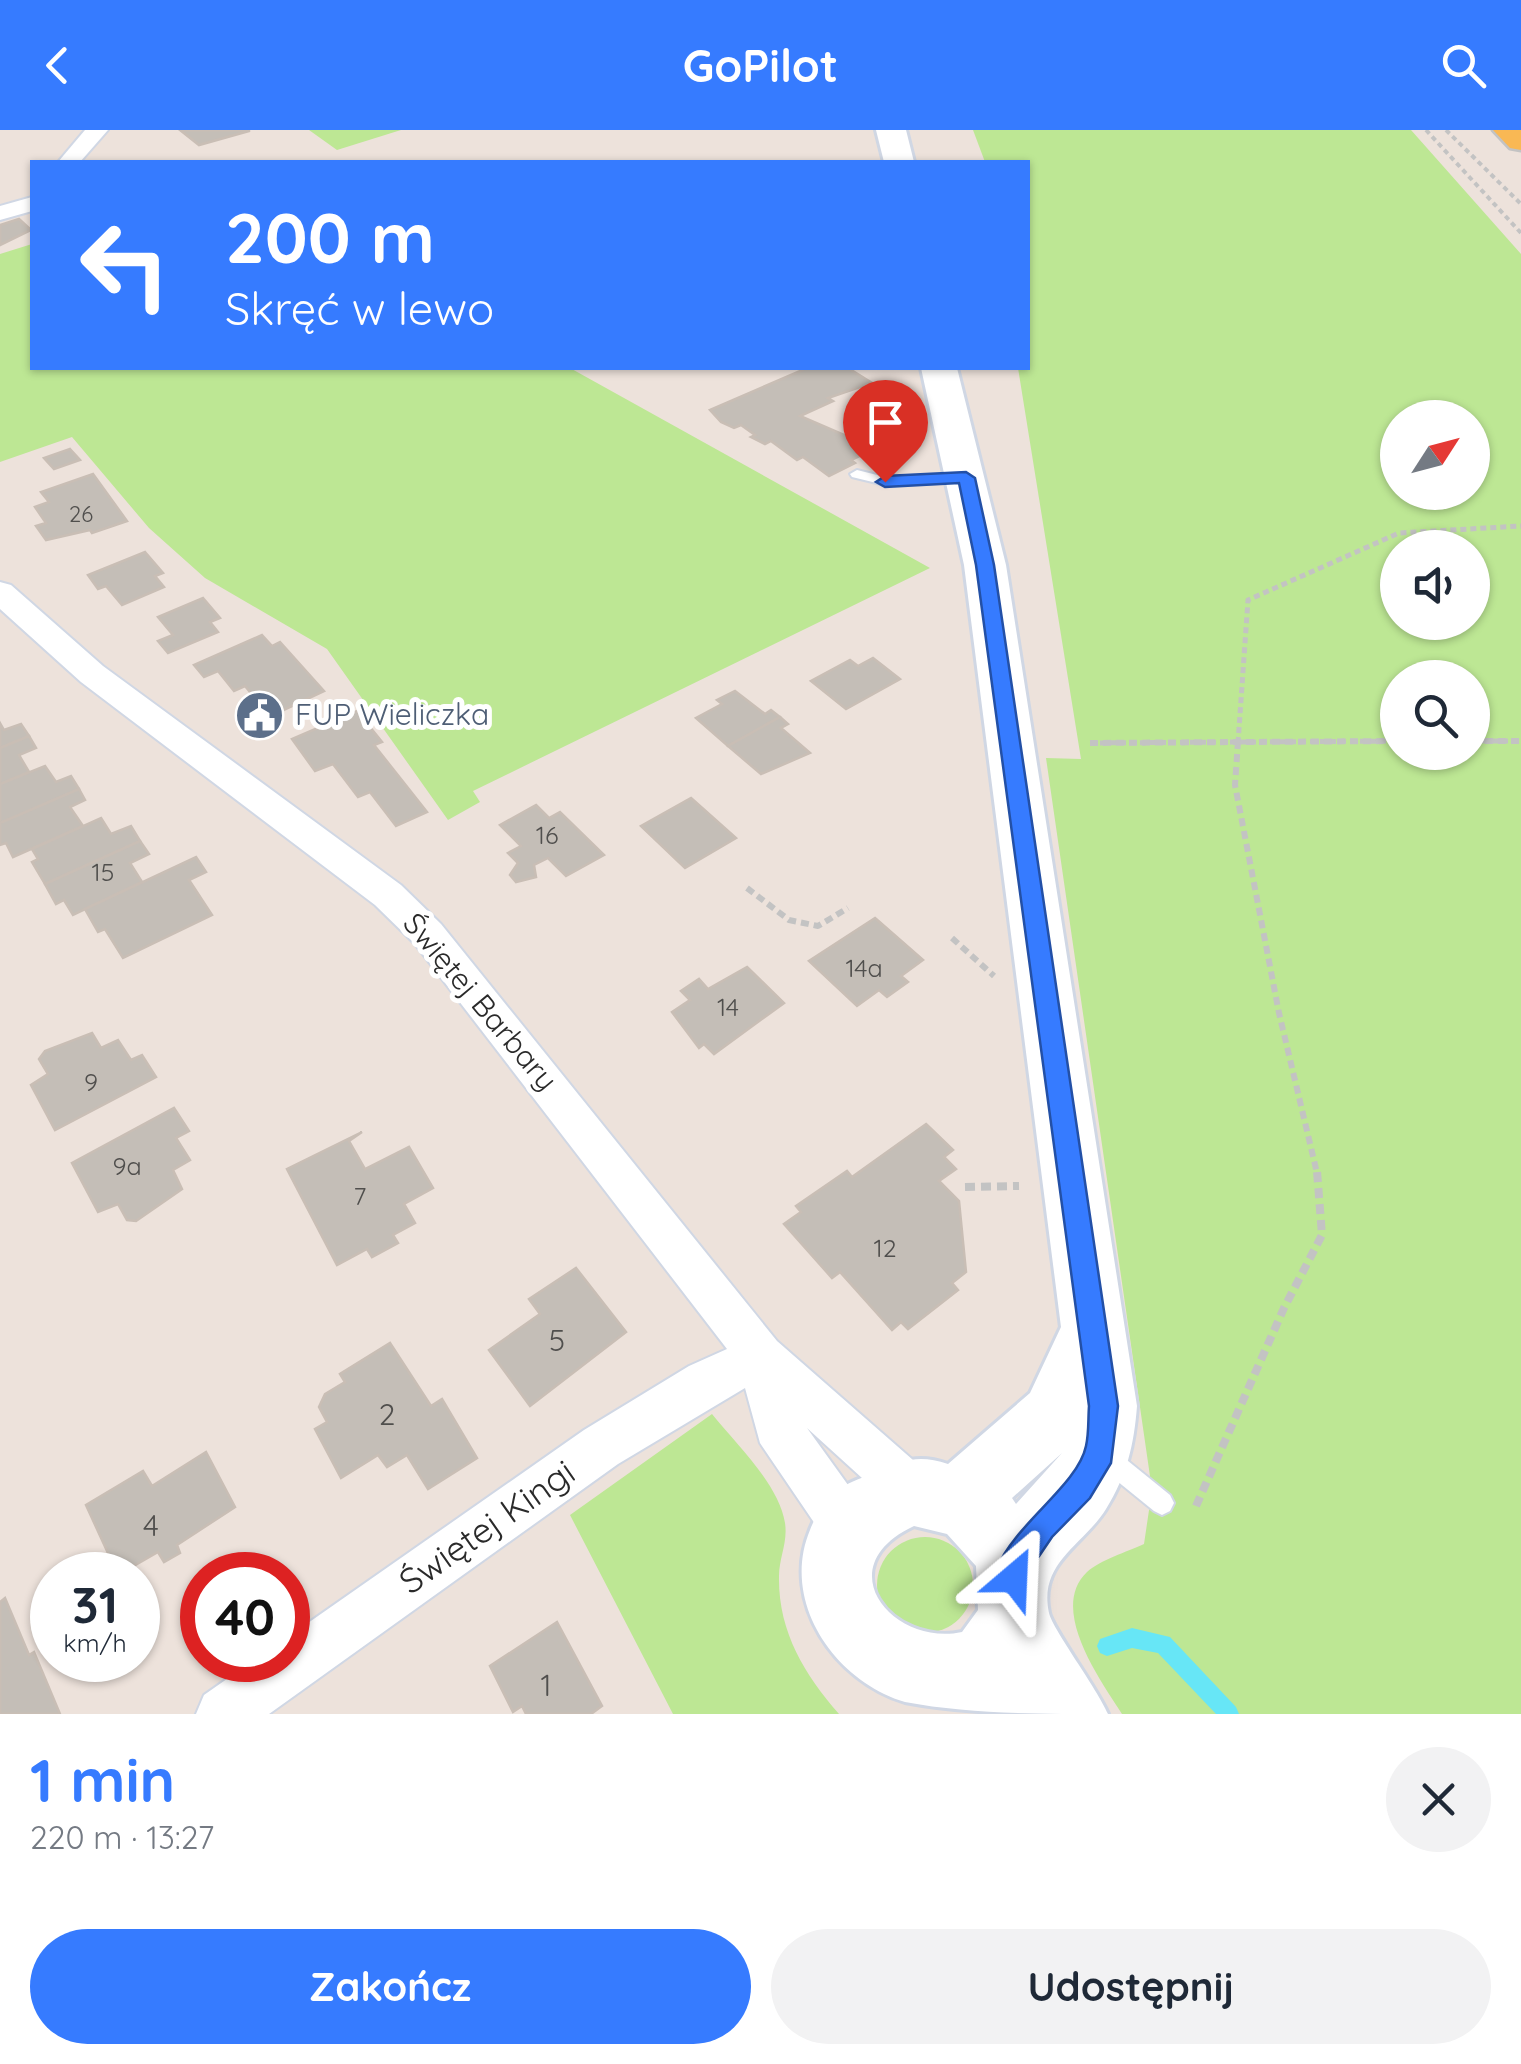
<!DOCTYPE html>
<html lang="pl">
<head>
<meta charset="utf-8">
<style>
  :root { --surface:#fff; --page:#f2f2f3; --text:#1f2937; --muted:#747a83; --accent:#367bff }
  body { margin:0; font-family:Quicksand,sans-serif; background:var(--page); color:var(--text); height:100vh; display:flex; flex-direction:column; font-size:38px; white-space:nowrap }
  * { box-sizing:border-box; margin:0 }
  p { font-size:32px; color:var(--muted) }
  .icon { flex:none; width:55px; height:55px; fill:none; stroke:currentColor; stroke-width:2; stroke-linecap:round; stroke-linejoin:round }
  .map { position:relative; height:1584px; overflow:hidden }
  .drawer { display:flex; flex-direction:column; background:var(--surface); flex:1 }
  .drawer>* { flex:none }
  .guide { position:absolute; left:30px; top:30px; width:1000px; height:210px; border-radius:0px; box-shadow:0 2px 8px #0004; background:#367bff; color:#fff; overflow:hidden }
  .needle { width:65px; rotate:54deg }
  .fabs { position:absolute; left:1380px; top:270px; display:grid; gap:20px }
  .fabs a { display:grid; place-items:center; width:110px; height:110px; border-radius:50%; background:var(--surface); box-shadow:0 2px 8px #0004; font-size:50px }
  .speed { position:absolute; left:30px; top:1422px; display:flex; gap:20px; font-size:50px; font-weight:700; text-align:center }
  .speed>* { display:grid; place-content:center; width:130px; height:130px; border-radius:50%; background:var(--surface); box-shadow:0 2px 8px #0004; line-height:1 }
  .speed small { font-size:25px; font-weight:400 }
  .speed .limit { border:15px solid #d22; background:#fff; color:#111 }
  .pin { position:absolute; display:grid; place-items:center; width:85px; height:85px; color:#fff; margin:-102px -42px; border-radius:50% 50% 50% 0; rotate:-45deg; box-shadow:0 0 10px #0007 }
  .pin .icon { rotate:45deg }
  .me { position:absolute; width:110px; margin:-55px; rotate:26deg; stroke-linejoin:round; filter:drop-shadow(0 0 8px #0008) }
  .turn { display:flex; align-items:center; gap:35px; height:210px; padding:0 30px; font-size:45px }
  .turn .icon { width:130px; height:130px; stroke-width:2.5 }
  .turn b { display:block; font-size:70px; line-height:85px }
  .round { display:grid; place-items:center; flex:none; width:105px; height:105px; border-radius:52px; background:var(--page) }
  .headline { display:flex; align-items:center; justify-content:space-between; height:170px; padding:0 30px }
  h1 { font-size:60px; font-weight:700; line-height:75px; color:var(--accent) }
  .primary-button { display:flex; gap:20px; margin-top:auto; padding:20px 30px }
  .primary-button a { flex:1; height:115px; border-radius:60px; background:var(--accent); color:#fff; font-size:40px; font-weight:700; line-height:115px; text-align:center }
  .primary-button a+a { background:var(--page); color:var(--text) }
  header { display:flex; justify-content:space-between; align-items:center; height:130px; padding:0 30px; background:var(--accent); color:#fff; font-size:45px; font-weight:700 }
  .map>svg:first-child { display:block }
</style>
</head>
<body>
<header><svg class="icon" aria-label="back" viewBox="0 0 24 24"><path d="M15 5l-7 7 7 7"/></svg>GoPilot<svg class="icon" aria-label="search" viewBox="0 0 24 24"><circle cx="10" cy="10" r="6"/><path d="M15 15l6 6"/></svg></header>
<div class="map">
<svg width="1521" height="1584" viewBox="0 0 1521 1584">
  <rect width="100%" height="100%" fill="#ede2db"/>
  <g fill="#bde794" fill-rule="evenodd">
    <path d="M309,0H401L337,20Z"/>
    <path d="M973,0H1411L1521,124V1584H1122C1101,1551 1048,1479 1087,1442C1100,1430 1127,1422 1144,1414L1152,1360L1046,628L1081,629L1018,238H1028V32H985ZM1398,288H1472V362H1398ZM1398,418H1472V492H1398ZM1398,548H1472V622H1398Z"/>
    <path d="M32,114V238H570L930,438L473,661L480,672L448,690L327,519L205,448L149,398L72,307L0,332V124Z"/>
    <path d="M712,1284C736,1314 779,1354 785,1393C788,1412 779,1428 779,1446C778,1501 804,1544 839,1584H673L570,1385Z"/>
    <circle cx="925" cy="1455" r="48"/>
  </g>
  <g fill="none" stroke-linecap="round" stroke-linejoin="round">
    <path fill="#67e6f6" fill-rule="evenodd" d="M1132,1498L1170,1507L1236,1577L1239,1584H1216L1158,1523L1132,1518L1107,1526L1100,1523L1097,1516L1100,1509Z"/>
  </g>
  <g fill="#c4beb7" stroke="#c9beb5" stroke-width="2.5">
    <path d="M180,0H249V1L199,15Z"/>
    <path d="M19,89L31,100L0,115V95Z"/>
    <path d="M807,238H848L872,253L828,268L833,271L800,286L881,321L874,319L851,330L855,333L829,346L803,327L797,330L771,311L765,314L751,307L755,305L741,295L734,298L721,292L710,280Z"/>
    <path d="M70,319L80,330L54,339L44,328Z"/>
    <path d="M93,344L127,391L92,403L90,400L46,410L36,396L46,393L35,377L49,372L41,362Z"/>
    <path d="M145,422L163,443L155,446L164,457L122,475L106,456L98,459L88,445Z"/>
    <path d="M203,468L220,488L210,492L218,502L168,523L158,511L173,505L158,487Z"/>
    <path d="M262,505L272,516L280,512L324,561L260,591L269,585L245,556L234,561L218,541L204,547L194,535Z"/>
    <path d="M873,528L900,549L846,579L811,551L850,530L858,536Z"/>
    <path d="M735,561L765,584L771,580L780,587L728,616L696,588L722,574L717,570Z"/>
    <path d="M357,581L382,612L374,615L427,682L396,696L370,662L358,667L333,634L315,641L292,609Z"/>
    <path d="M780,587L788,594L781,598L810,623L761,644L728,616Z"/>
    <path d="M0,593L4,600L21,594L29,606L0,618Z"/>
    <path d="M29,606L36,618L19,625L29,642L0,654V618Z"/>
    <path d="M45,636L56,652L71,646L79,659L0,693V654Z"/>
    <path d="M79,659L85,670L70,677L83,696L13,727L6,713L0,715V693Z"/>
    <path d="M691,668L736,708L685,738L641,696Z"/>
    <path d="M536,675L549,688L560,682L604,725L566,746L548,728L534,735L536,747L516,752L510,745L518,733L508,723L521,716L500,695Z"/>
    <path d="M101,688L111,704L131,696L140,711L45,754L32,732L38,729L32,719Z"/>
    <path d="M140,711L149,724L130,733L142,752L73,785L64,770L56,774L45,754Z"/>
    <path d="M196,727L206,742L189,750L212,785L123,828L105,799L98,802L85,779Z"/>
    <path d="M875,788L923,830L901,846L908,852L887,867L879,860L857,876L809,831Z"/>
    <path d="M747,837L784,873L714,924L704,914L699,918L672,882L690,870L681,861L699,849L708,859Z"/>
    <path d="M92,903L101,918L118,910L131,930L142,925L156,947L55,1000L31,955L48,944L39,929L45,921Z"/>
    <path d="M174,978L189,1001L176,1008L190,1030L173,1040L182,1059L136,1091L127,1090L118,1074L98,1082L72,1033Z"/>
    <path d="M926,994L953,1020L944,1027L956,1039L939,1051L959,1071L966,1142L952,1153L958,1160L908,1199L901,1192L892,1200L840,1142L832,1148L784,1094L801,1082L796,1076L847,1041L852,1047Z"/>
    <path d="M362,1002L349,1011L365,1039L409,1017L433,1058L404,1074L415,1093L393,1105L398,1113L372,1127L367,1119L337,1135L287,1039Z"/>
    <path d="M576,1138L626,1202L530,1276L489,1220L540,1184L529,1169Z"/>
    <path d="M390,1213L431,1276L442,1269L477,1328L428,1359L407,1325L387,1337L378,1325L341,1348L315,1299L327,1292L319,1277L325,1264L345,1252L340,1244Z"/>
    <path d="M206,1322L235,1377L177,1415L180,1423L164,1432L158,1422L118,1445L86,1375L143,1341L152,1356Z"/>
    <path d="M5,1468L29,1525L34,1522L60,1584H0V1472Z"/>
    <path d="M557,1492L602,1576L591,1584H526L522,1576L513,1582L490,1536Z"/>
  </g>
  <g fill="none" stroke-linecap="round" stroke-linejoin="round">
    <defs>
      <g id="lane">
        <path d="M857,340L885,347L966,344L973,348L966,352L885,355L852,347L850,344Z"/>
        <path d="M1109,1319L1117,1322L1170,1365L1174,1373L1170,1381L1162,1385L1154,1381L1101,1338L1098,1330L1101,1322Z"/>
      </g>
      <g id="street">
        <path d="M85,0H108L80,32H58Z"/>
        <path d="M32,67V81L0,90V76Z"/>
        <path d="M0,452L11,455L103,536L401,755L441,794L777,1211L929,1344L937,1361L929,1378L912,1386L895,1378L807,1298L866,1380L873,1398L866,1416L848,1423L830,1416L760,1313L745,1258L618,1334L269,1584H196L204,1565L254,1530H288V1507L584,1300L689,1236L727,1219L415,814L375,775L81,552L0,479Z"/>
      </g>
      <g id="secondary">
        <path d="M876,0H906L914,32H884Z"/>
        <path d="M921,238H957L1006,435L1137,1276C1134,1315 1127,1345 1106,1379C1084,1415 1038,1432 1049,1483C1053,1500 1097,1558 1108,1584C1040,1584 968,1584 905,1572C835,1551 780,1472 810,1400C815,1386 828,1367 841,1358C851,1351 865,1347 876,1342C903,1330 919,1324 948,1334L1030,1263L1061,1197L964,435ZM1062,1323L1016,1374L1012,1368ZM914,1396L947,1404L976,1436L978,1480L962,1502C893,1517 826,1437 914,1396Z"/>
      </g>
      <path id="primary" d="M1493,0H1521V20L1510,18Z"/>
    </defs>
    <use href="#lane" stroke="#d0d7e4" stroke-width="4"/>
    <use href="#street" stroke="#d0d7e4" stroke-width="4"/>
    <use href="#secondary" stroke="#d0d7e4" stroke-width="6"/>
    <use href="#primary" stroke="#c3c3c3" stroke-width="5"/>
    <g stroke="#c3c3c3" stroke-width="4" stroke-dasharray="5 4" stroke-linecap="butt">
      <path d="M1426,0L1521,103"/>
      <path d="M1446,0L1521,74"/>
    </g>
    <g stroke="#c3c3c3" stroke-width="5" stroke-dasharray="6 4" stroke-linecap="butt">
      <path d="M1472,611H1521"/>
      <path d="M1090,613L1398,611"/>
      <path d="M1238,613L1248,470L1399,403L1521,396"/>
    </g>
    <g stroke="#c3c3c3" stroke-width="6" stroke-dasharray="8 5" stroke-linecap="butt">
      <path d="M1238,611L1235,655L1279,883L1317,1043"/>
      <path d="M1472,611H1521"/>
      <path d="M1090,613L1398,611"/>
      <path d="M747,758L789,790L818,796L848,778"/>
      <path d="M952,808L994,846"/>
    </g>
    <g stroke="#c3c3c3" stroke-width="8" stroke-dasharray="10 6" stroke-linecap="butt">
      <path d="M965,1057L1019,1056"/>
      <path d="M1196,1376L1284,1178L1322,1105L1317,1041"/>
    </g>
    <use href="#lane" fill="#fff" fill-rule="evenodd"/>
    <use href="#street" fill="#fff" fill-rule="evenodd"/>
    <use href="#secondary" fill="#fff" fill-rule="evenodd"/>
    <use href="#primary" fill="#f9b854" fill-rule="evenodd"/>
  </g>
  <path fill="#367bff" stroke="#2350a6" stroke-width="2.5" d="M966,342L975,348L994,435L1118,1276L1111,1333L1090,1368L1052,1407L1029,1441L1025,1459L1014,1464L1004,1459L997,1438C1015,1394 1078,1355 1086,1316C1089,1303 1088,1289 1089,1276L976,435L959,353L885,357L876,352L885,346Z"/>
  <defs>
    <symbol id="civic-disc" viewBox="-11 -11 22 22"><circle r="9.5" fill="#5c6f8a" stroke="#fff"/><path d="M-.6-6.5H3V-4.5H.6V-3L4-1V1h2V6H-6V1h2V-1L-.6-3ZM-1.2 2.5V6h2.4V2.5Z" fill="#fff"/></symbol>
  </defs>
  <g fill-rule="evenodd">
    <use href="#civic-disc" x="232" y="558" width="55" height="55"/>
  </g>
  <g text-anchor="middle" stroke-width="10" stroke-linejoin="round" paint-order="stroke">
    <g font-size="22" fill="#504f4d">
      <text x="81" y="392">26</text>
    </g>
    <g font-size="25" fill="#504f4d">
      <text x="547" y="714">16</text>
      <text x="103" y="751">15</text>
      <text x="864" y="847">14a</text>
      <text x="728" y="886">14</text>
      <text x="91" y="961">9</text>
      <text x="127" y="1045">9a</text>
      <text x="360" y="1075">7</text>
      <text x="885" y="1127">12</text>
    </g>
    <g font-size="30" fill="#4e5e75" stroke="#fff" text-anchor="start">
      <text x="295" y="595">FUP Wieliczka</text>
    </g>
    <g font-size="30" fill="#2a2a2a" stroke="#fff">
      <text transform="translate(480 872) rotate(50)" y="10">Świętej Barbary</text>
    </g>
    <g font-size="30" fill="#504f4d">
      <text x="557" y="1221">5</text>
      <text x="387" y="1295">2</text>
      <text x="151" y="1406">4</text>
      <text x="546" y="1566">1</text>
    </g>
    <g font-size="35" fill="#2a2a2a" stroke="#fff">
      <text transform="translate(487 1397) rotate(-35)" y="12">Świętej Kingi</text>
    </g>
  </g>
</svg>
<div class="fabs">
<a><svg class="needle" viewBox="-14 -14 28 28"><path d="M0-13l5 13h-10z" fill="#e53935"/><path d="M0 13l5-13h-10z" fill="#747a83"/></svg></a>
<a><svg class="icon" aria-label="sound" viewBox="0 0 24 24"><path d="M4 9h4l5-4v14l-5-4H4zM17 9q2 3 0 6"/></svg></a>
<a><svg class="icon" aria-label="search" viewBox="0 0 24 24"><circle cx="10" cy="10" r="6"/><path d="M15 15l6 6"/></svg></a>
</div>
<div class="speed"><div>31<small>km/h</small></div><div class="limit">40</div></div>
<div class="pin" style="left:885px;top:352px;background:#d93025"><svg class="icon" aria-label="arrive" viewBox="0 0 24 24"><path d="M6 21V4h12l-3 4 3 4H6"/></svg></div>
<svg class="me" style="left:1014px;top:1448px" viewBox="-20 -20 40 40"><path d="M0-17L14 15 0 8-14 15z" fill="#367bff" stroke="#fff" stroke-width="4"/></svg>
<div class="guide">
<div class="turn"><svg class="icon" aria-label="left" viewBox="0 0 24 24"><path d="M17 20v-9H6M10 6l-5 5 5 5"/></svg><div><b>200 m</b>Skręć w lewo</div></div>
</div>
</div>
<section class="drawer">
<div class="headline"><div><h1>1 min</h1><p>220 m · 13:27</p></div><a class="round"><svg class="icon" aria-label="close" viewBox="0 0 24 24"><path d="M6 6l12 12M18 6L6 18"/></svg></a></div>
<div class="primary-button"><a>Zakończ</a><a>Udostępnij</a></div>
</section>
</body>
</html>
